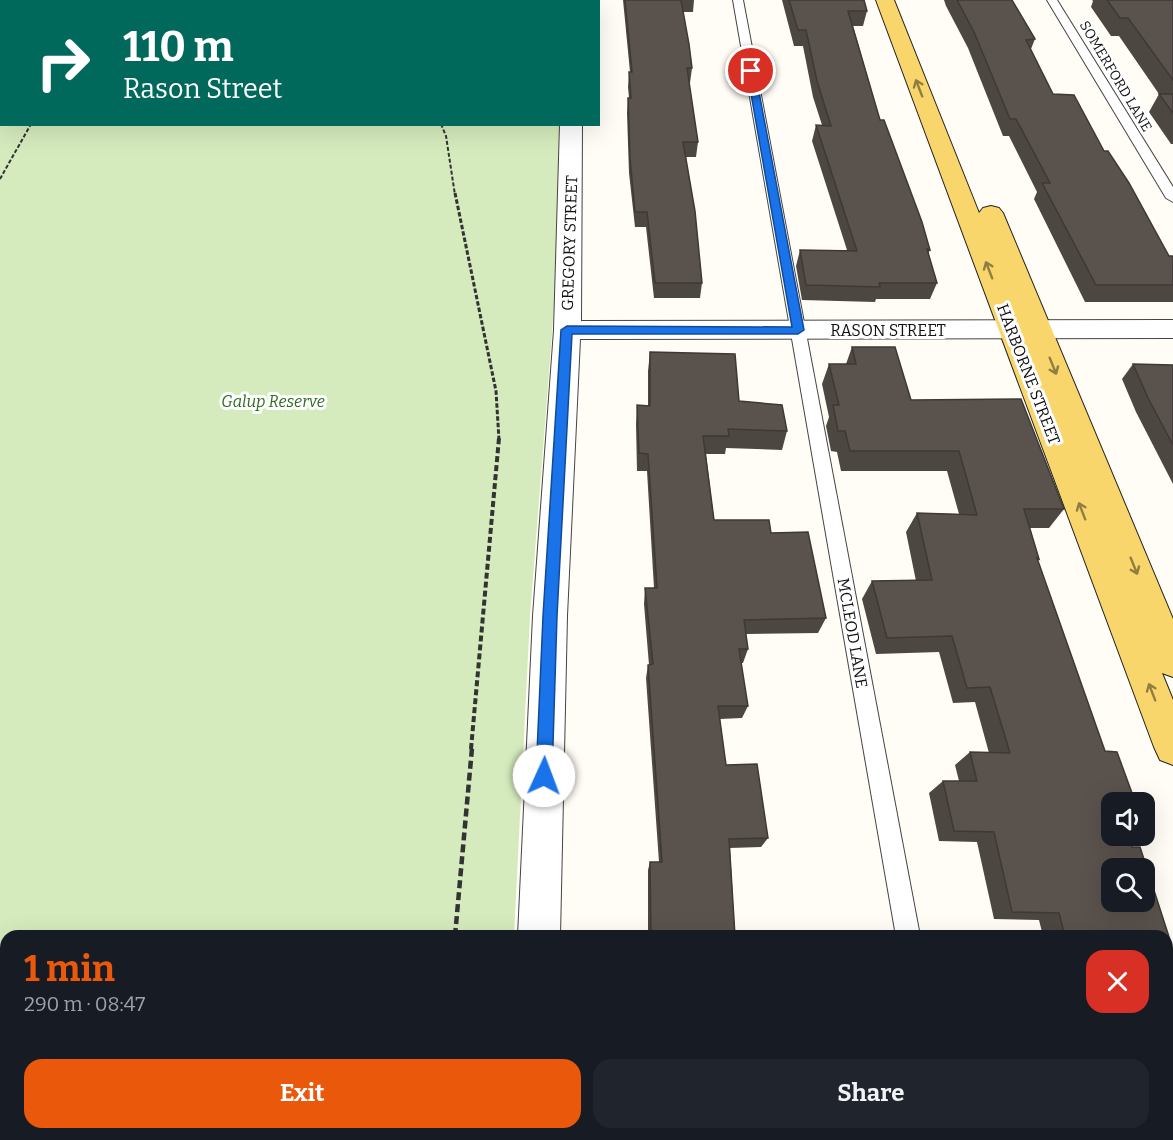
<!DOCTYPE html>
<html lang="en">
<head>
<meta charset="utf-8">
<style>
  :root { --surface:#171b24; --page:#20242c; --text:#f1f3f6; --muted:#9ea1a6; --accent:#ea580c }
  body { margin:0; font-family:Bitter,serif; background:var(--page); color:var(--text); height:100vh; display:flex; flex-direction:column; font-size:22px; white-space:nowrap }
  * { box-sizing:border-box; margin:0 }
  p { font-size:20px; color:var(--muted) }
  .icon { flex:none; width:33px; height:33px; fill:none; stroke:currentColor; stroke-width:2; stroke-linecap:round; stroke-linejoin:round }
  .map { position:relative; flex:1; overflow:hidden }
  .sheet { position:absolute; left:0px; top:930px; width:1173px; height:210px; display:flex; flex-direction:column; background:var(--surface); border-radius:18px 18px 0 0; box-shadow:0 6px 24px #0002 }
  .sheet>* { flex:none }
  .guide { position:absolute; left:0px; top:0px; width:600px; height:126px; box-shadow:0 6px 24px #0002; background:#00695c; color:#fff; overflow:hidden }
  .buttons { position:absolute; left:1101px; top:792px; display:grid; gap:12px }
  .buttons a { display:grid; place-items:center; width:54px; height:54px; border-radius:12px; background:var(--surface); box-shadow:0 6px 24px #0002; font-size:30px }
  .pin { position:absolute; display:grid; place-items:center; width:51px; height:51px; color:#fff; margin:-26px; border:3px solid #fff; border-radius:50%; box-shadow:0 2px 6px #0007 }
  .me { position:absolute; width:66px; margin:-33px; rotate:2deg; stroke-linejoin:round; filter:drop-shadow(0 0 4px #0008) }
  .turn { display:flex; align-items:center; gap:21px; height:126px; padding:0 24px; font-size:27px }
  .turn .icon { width:78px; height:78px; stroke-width:2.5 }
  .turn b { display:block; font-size:42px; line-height:51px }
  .round { display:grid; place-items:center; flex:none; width:63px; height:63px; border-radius:18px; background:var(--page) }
  .summary { display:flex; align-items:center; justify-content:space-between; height:102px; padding:0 24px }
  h1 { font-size:36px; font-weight:700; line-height:45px; color:var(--accent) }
  .button { display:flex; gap:12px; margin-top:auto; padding:12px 24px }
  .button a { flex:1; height:69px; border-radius:18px; background:var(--accent); color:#fff; font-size:24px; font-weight:700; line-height:69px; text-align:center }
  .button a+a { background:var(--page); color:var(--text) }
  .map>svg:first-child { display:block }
</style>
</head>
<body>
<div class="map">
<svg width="1173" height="1140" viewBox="0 0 1173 1140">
  <rect width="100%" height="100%" fill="#fffdf5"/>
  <path fill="#d5ebbd" d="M0,0H564L2,2V124L559,125L556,282L530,616L514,936H6V1134H504V1140H0Z"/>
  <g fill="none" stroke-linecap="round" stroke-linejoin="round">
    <defs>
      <g id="lane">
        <path d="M733,0H743L920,936H896Z"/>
        <path d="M1047,0H1057L1173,187V202L1166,198Z"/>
        <path d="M930,1134H958L959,1140H931Z"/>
      </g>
      <g id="street">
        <rect x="566" y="0" width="18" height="2"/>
        <path d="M560,124H582L581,321L1173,320V338L580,339L567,616L560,936H518L533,616L554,330Z"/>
        <rect x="507" y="1134" width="48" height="6"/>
      </g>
      <path id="primary" d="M876,0H894L979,213L983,208L991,206L999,208L1003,213L1173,619V677L1162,673L1173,700V765L1160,760L1154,747Z"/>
    </defs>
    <use href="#lane" stroke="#444" stroke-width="2"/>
    <use href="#street" stroke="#444" stroke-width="2"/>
    <use href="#primary" stroke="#222" stroke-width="2"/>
    <g stroke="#333" stroke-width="2" stroke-dasharray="4 2" stroke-linecap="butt">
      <path d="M441,124L446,136L455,195"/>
      <path d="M0,179L31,124"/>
    </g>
    <path stroke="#333" stroke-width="3" stroke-dasharray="4.5 2" stroke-linecap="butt" d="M455,193L496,391L499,440"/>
    <path stroke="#333" stroke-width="4" stroke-dasharray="6 3" stroke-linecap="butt" d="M471,749L499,438"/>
    <g stroke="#333" stroke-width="4.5" stroke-dasharray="8 4" stroke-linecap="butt">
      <path d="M455,936L472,748"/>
      <path d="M437,1140L438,1134"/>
    </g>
    <use href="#lane" fill="#fff" fill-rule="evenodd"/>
    <use href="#street" fill="#fff" fill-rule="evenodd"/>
    <use href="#primary" fill="#f9d66b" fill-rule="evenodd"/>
  </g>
  <g fill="#4d4742">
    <path d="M623,0H694L693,12H683L692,68L690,83H689L698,142L696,157H686L702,283L700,298H654L646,227H635L629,173L627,113L628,98H629L628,87L629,72H630Z"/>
    <path d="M782,0H864L867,11L863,26H853L880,120L930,250L928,254L937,283L930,299H876L875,302L802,300L796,266L800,250H847L812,141L816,125H822L813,97L803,46H794Z"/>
    <path d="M944,0H1012L1035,39L1031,49L1053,94L1104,151L1169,256H1173V302H1085L1034,199L1037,192L1009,136H1003L968,48L946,6Z"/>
    <path d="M1092,0H1173V144H1171L1149,112L1159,94L1119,36H1111L1091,7L1093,1Z"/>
    <path d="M852,347L911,400L1064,509L1049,528H1030L1039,559L1038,561L1105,751L1132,793L1117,801L1132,847L1171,943L1167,944V936H1043L1039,920L994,919L977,842L939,841L929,793L943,781H959L955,765L970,752L989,753L975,702L953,703L939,652L876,654L862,599L872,581H916L906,532L917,513L959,514L947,471H841L837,452L831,451L826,426L829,417L822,384L829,364H846Z"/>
    <path d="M650,352L739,401L787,431L782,450L726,448L725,454H706L714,520L771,533L826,618L818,633L746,634L748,649L743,663H741L748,706L742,718L720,719L726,765L768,838L761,847L730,848L735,936H648V870L650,862H659L646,678L648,665H649L644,604L645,588H654L647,471H637L636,424L637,405L648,406V371Z"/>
    <path d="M1133,364L1173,365V484L1136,412L1122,379Z"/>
    <path d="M657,1134H895V1137H906L921,1140H657Z"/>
    <path d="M1078,1134H1167L1173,1140H1080Z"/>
  </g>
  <g fill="#5a524d" stroke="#3f3936" stroke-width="1.5" fill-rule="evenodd">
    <path d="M625,0H681L689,44L692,68H687L698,142H683L695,211L702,283H655L647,212H635L630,158L628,98H631L629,72H632Z"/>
    <path d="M789,0H864L867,11H848L880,120H884L922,222L930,250L927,249L937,283H879L880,287L806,285L800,250L857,251L816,125L831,126L817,81L806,30H798Z"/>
    <path d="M957,0H1012L1035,39L1026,40L1053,94L1074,95L1104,151H1108L1129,183L1169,256H1173V285H1096L1042,183H1050L1016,119H1010L974,32Z"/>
    <path d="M1107,0H1173V80L1128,18H1120Z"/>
    <path d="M1159,94H1173V113Z"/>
    <path d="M852,347H895L911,400L1021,399L1064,509H1024L1039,559L1037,558L1105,751L1117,752L1132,793H1114L1117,802H1112V836H1128L1132,847H1140L1171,943H1167V936H1065L1059,913L1012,912L994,832L954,831L943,781H977L970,752L1010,753L990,687L967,688L952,636L887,638L872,581L932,580L917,513L977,515L959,451H850L845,431H838L833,405H839L829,364H856ZM1112,868H1144V902H1112Z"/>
    <path d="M650,352L735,354L739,401L782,405L787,431L728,429L729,436H703L714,520H769L771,533L808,532L826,618L744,620L748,649H739L748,706H718L726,765L757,764L768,838L729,839L735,936H651L650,862H662L648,665L653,664L645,588H657L648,454L639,453L637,405L650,406Z"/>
    <path d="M1133,364L1173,365V445L1148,398Z"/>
    <path d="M1167,959L1173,978V1140H1105L1103,1134H1167Z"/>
    <path d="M660,1134H895L896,1139L921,1140H660Z"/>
  </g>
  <defs><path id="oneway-shaft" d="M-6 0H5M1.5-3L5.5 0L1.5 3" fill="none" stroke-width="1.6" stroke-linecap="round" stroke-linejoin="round" transform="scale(1.5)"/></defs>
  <g stroke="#917d42">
    <use href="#oneway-shaft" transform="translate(919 88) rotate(-111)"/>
    <use href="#oneway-shaft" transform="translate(989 270) rotate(-111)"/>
    <use href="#oneway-shaft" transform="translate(1053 366) rotate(68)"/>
    <use href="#oneway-shaft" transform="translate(1082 511) rotate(-111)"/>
    <use href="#oneway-shaft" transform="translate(1134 566) rotate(68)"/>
    <use href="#oneway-shaft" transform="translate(1152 692) rotate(-111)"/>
  </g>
  <path fill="#1a73e8" stroke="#114b97" stroke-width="1.5" d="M751,68L755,71L804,330L798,334H572L557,616L552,776L550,782L544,784L539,782L536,776L543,616L561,330L567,326L792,327L747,71Z"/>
  <g text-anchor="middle" stroke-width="6" stroke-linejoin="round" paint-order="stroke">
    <g font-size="14" fill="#111" stroke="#fff">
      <text transform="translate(1116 76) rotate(59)" y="5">SOMERFORD LANE</text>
    </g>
    <g font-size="16" fill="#111" stroke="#fff">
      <text transform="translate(569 243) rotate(-88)" y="6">GREGORY STREET</text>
      <text x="888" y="336">RASON STREET</text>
      <text transform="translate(1029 374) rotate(69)" y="6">HARBORNE STREET</text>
      <text transform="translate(853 633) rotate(80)" y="6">MCLEOD LANE</text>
    </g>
    <g font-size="16" font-style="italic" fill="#2f6b1f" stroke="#fff">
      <text x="273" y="407">Galup Reserve</text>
    </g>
  </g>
</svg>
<div class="buttons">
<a><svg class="icon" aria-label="sound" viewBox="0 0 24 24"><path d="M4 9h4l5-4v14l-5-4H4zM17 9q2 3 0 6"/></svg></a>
<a><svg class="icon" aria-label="search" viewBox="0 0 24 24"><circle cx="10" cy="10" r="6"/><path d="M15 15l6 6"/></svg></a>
</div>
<div class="pin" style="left:751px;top:71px;background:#d93025"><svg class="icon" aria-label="arrive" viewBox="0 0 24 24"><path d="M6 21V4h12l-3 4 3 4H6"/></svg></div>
<svg class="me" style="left:544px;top:776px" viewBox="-20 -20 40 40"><circle r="19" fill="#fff"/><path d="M0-13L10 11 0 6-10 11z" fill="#1a73e8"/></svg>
<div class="guide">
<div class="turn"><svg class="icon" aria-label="right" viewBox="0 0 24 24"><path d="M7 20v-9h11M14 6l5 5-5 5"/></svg><div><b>110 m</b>Rason Street</div></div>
</div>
<section class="sheet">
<div class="summary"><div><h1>1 min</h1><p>290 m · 08:47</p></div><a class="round" style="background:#d93025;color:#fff"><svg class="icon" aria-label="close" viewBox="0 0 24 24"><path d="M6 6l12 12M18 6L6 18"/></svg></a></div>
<div class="button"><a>Exit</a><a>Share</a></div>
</section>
</div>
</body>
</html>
